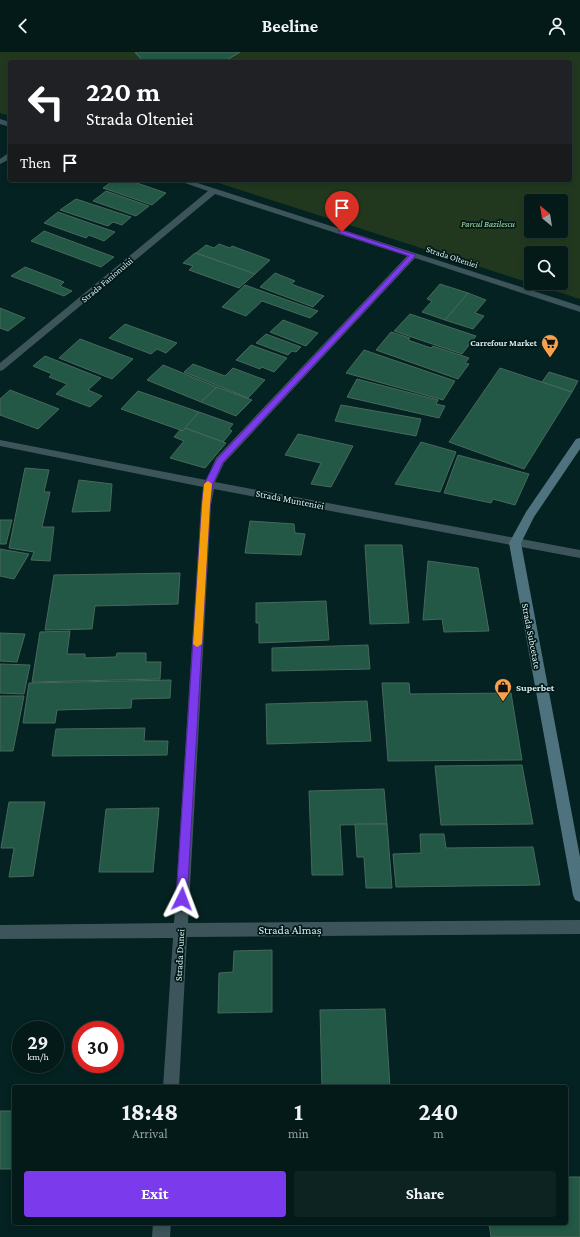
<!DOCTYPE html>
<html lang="en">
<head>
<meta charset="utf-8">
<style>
  :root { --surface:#031a19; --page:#0d2322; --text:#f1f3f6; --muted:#97a1a2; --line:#243838; --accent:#7c3aed }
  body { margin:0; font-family:"Crimson Pro",serif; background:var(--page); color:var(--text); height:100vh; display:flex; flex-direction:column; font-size:15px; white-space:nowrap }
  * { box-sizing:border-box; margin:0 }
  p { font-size:13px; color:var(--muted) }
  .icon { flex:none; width:22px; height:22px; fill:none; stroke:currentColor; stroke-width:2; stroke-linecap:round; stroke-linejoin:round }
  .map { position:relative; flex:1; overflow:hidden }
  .panel { position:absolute; left:12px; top:1033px; width:556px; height:140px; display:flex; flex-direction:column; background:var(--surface); border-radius:4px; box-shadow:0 2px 6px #0003,0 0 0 1px var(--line) }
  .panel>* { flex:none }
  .top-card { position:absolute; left:8px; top:8px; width:564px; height:122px; border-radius:4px; box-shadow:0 2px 6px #0003,0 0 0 1px var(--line); background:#202124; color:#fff; overflow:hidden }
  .needle { width:26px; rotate:330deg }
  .tools { position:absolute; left:524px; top:142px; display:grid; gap:8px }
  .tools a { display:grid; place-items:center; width:44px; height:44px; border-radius:4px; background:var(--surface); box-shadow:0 2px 6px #0003,0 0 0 1px var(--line); font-size:20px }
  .speed { position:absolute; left:12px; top:969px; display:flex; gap:8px; font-size:20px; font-weight:700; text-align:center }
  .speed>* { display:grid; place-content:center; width:52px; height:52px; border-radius:50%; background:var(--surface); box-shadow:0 2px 6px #0003,0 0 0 1px var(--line); line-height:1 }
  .speed small { font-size:10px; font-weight:400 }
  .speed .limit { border:6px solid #d22; background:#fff; color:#111 }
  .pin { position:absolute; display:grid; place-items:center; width:34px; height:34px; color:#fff; margin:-41px -17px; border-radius:50% 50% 50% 0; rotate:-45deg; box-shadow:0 0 4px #0007 }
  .pin .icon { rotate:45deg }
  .me { position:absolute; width:44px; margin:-22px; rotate:3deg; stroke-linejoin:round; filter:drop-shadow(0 0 3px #0008) }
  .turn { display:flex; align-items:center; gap:14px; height:84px; padding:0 12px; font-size:18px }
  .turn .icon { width:52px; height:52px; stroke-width:2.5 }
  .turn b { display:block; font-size:28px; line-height:34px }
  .then { display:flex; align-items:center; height:38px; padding:0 12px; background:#0003; gap:8px; font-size:15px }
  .eta { display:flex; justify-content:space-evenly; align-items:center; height:68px; text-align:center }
  .eta b { font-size:24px; font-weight:700; line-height:28px }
  .cta { display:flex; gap:8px; margin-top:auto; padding:8px 12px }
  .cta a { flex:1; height:46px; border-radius:4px; background:var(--accent); color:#fff; font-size:16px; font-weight:700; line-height:46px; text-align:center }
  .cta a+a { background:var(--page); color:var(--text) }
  header { display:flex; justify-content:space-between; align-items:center; height:52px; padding:0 12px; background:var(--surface); font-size:18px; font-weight:700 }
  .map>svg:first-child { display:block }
</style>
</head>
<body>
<header><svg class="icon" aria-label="back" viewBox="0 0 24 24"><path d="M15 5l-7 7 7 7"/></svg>Beeline<svg class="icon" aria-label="person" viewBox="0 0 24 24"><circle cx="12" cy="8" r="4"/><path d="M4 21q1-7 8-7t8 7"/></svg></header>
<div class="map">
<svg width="580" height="1185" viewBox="0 0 580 1185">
  <rect width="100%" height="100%" fill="#042221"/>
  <path fill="#22381e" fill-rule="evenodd" d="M0,0H580V247L209,128H570V10H10V64L0,61ZM531,149H561V179H531ZM531,201H561V231H531Z"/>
  <g fill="#225845" stroke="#48685b">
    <path d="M135,0H152L167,7L193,9L215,5L225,0H240L223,10H146L141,7Z"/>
    <path d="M135,0H240L223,10H146L141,7Z"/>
    <path d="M135,0H240L223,10H146L141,7Z"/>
    <path d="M114,128H128L166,141L152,153L103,136Z"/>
    <path d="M106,139L149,154L136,164L93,149Z"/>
    <path d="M76,147L131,165L122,173L113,170L108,174L60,158Z"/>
    <path d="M58,160L115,180L104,189L89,183L86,186L44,171Z"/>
    <path d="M44,179L114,205L101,215L31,189Z"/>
    <path d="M219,192L230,196L232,194L270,208L255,222L196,201L206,193L214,196Z"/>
    <path d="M195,201H196L255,222L239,236L189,218L193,214L183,211Z"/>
    <path d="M25,215L64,230L60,234L72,239L64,244L11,224Z"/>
    <path d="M275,221L295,229L291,232L324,244L313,255L260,235Z"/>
    <path d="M440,232L468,241L445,268L422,260L432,249L427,247Z"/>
    <path d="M245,233L318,259L310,266L262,249L246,264L222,255Z"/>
    <path d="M468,241L486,248L475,261L484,264L473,277L445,268Z"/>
    <path d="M0,256L25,266L8,279L0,276Z"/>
    <path d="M410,262L476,284L462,302L394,279Z"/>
    <path d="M283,268L318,281L306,294L270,280Z"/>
    <path d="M125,272L177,291L166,301L157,297L151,302L109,286Z"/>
    <path d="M391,280L410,286L408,288L431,296L433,294L469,306L465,311L469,312L458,327L376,298Z"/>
    <path d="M266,282L301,295L296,300L292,299L288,303L256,291Z"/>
    <path d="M80,287L133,307L112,327L59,306Z"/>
    <path d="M251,293L287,306L274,320L262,315L260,317L236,308Z"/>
    <path d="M364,298L455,329L443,348L346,321Z"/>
    <path d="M45,304L101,326L88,338L102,344L90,355L56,342L67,332L49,325L52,322L33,314Z"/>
    <path d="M193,312L225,324L233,316L265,328L248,346L184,320Z"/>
    <path d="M163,313L217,335L201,350L147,328Z"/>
    <path d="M500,316L572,340L524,417L449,390Z"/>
    <path d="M549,320L578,329L572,340L542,330Z"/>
    <path d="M357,327L438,348L436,352L445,354L439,366L347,345Z"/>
    <path d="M217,335L252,348L236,364L201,350Z"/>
    <path d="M10,338L59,357L38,377L0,363V347Z"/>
    <path d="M138,339L199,360L183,379L121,357Z"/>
    <path d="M341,353L421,367L416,384L335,369Z"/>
    <path d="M199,360L233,372L229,377L232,379L223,390L185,376Z"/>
    <path d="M185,376L226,391L205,416L170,406L184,389L174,385L180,378L183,379Z"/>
    <path d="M298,382L353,394L331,435L311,432L321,411L285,403Z"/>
    <path d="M421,390L456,400L440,440L395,432Z"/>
    <path d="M458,403L529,422L515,453L493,447L491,451L444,441Z"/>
    <path d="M25,416L49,418L44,440H50L42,475H54L50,509L31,508L34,500L9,496Z"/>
    <path d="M79,428L112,432L110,459L72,460Z"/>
    <path d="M0,468H12L6,492H0Z"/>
    <path d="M250,469L294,472L295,481L305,482L301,503L245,501Z"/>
    <path d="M365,493H402L409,571L370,572Z"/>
    <path d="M0,497L29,502L14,527L0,524Z"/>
    <path d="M428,509L478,516L489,579L444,580L442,567L423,568Z"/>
    <path d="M180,521L178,552L95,554L92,577L45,578L54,523Z"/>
    <path d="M326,549L329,588L259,591V571H256V551Z"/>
    <path d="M70,579L67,602H85V606L116,605L117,601H146V610H161L160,627L32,630L40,580Z"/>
    <path d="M0,581L25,582L17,610L0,609Z"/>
    <path d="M368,593L370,617L272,619V596Z"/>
    <path d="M0,612L30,613L24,642L0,641Z"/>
    <path d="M171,628L170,646L132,647L131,656L57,658L55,671H23L29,631Z"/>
    <path d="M382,631H409L410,642L511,641L522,708L388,709Z"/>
    <path d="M0,644H24L13,699H0Z"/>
    <path d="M367,649L371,689L267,692L266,652Z"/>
    <path d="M145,676L144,689H168L167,703L52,704L56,677Z"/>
    <path d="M522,713L533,772L441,773L435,714Z"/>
    <path d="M384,737L387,772L340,773L343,823H312L309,739Z"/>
    <path d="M9,750H45L33,824L9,825L14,796H1Z"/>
    <path d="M159,756L153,820H99L106,757Z"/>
    <path d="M355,772H387L392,836H366L364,805H357Z"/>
    <path d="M420,782H444L446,796L533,795L540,833L396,835L393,802L421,801Z"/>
    <path d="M272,898V960L218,961L219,921L233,920L234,899Z"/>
    <path d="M385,957L390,1035H322L320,958Z"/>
    <rect x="0" y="1059" width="14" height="58"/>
    <path d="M566,1125H580V1185H491L489,1171H566Z"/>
  </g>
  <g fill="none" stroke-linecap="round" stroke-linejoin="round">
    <g fill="#3d545b" fill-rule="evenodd">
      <path d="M0,67L10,70V75L0,72Z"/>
      <path d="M7,102H10V107L0,112V107Z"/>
      <path d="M176,128H188L580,254V260L415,206L224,411L215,430L580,498V506L214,437L211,453L188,871L580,868V882L187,885L179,1035H163L173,886L0,887V873L174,871L201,453L203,435L0,394V388L206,428L216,406L407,204L215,142L3,318L0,319V311L208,139Z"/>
      <path d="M153,1171H171L170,1185H152Z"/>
    </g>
    <path fill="#4e737e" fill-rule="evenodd" d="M580,386V397L534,465L521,491L580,805V850L575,848L573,843L509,491L526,460L576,387Z"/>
  </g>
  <path fill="#7c3aed" stroke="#51269a" d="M339,179H344L416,203L223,410L213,432L210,453L187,847L186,851L182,852L178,851L176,847L202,453L204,432L217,407L409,204L339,181Z"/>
  <path fill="#f59e0b" d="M208,429L212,432L210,453L202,592L197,595L193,592L202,453L204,432Z"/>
  <defs>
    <symbol id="supermarket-pin" viewBox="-11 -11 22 30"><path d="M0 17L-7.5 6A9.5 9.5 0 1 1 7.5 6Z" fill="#f8a14a" stroke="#001818"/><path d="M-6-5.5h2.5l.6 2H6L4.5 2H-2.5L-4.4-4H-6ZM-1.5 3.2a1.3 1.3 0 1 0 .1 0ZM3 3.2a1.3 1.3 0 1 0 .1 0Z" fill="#111"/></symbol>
    <symbol id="shop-pin" viewBox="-11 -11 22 30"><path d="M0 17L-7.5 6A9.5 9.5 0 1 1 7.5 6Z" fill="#f8a14a" stroke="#001818"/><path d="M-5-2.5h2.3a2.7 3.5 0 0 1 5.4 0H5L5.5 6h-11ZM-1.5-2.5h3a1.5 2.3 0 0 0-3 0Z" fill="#111"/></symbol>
  </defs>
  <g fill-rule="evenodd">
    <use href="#supermarket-pin" x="540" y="281" width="20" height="27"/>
    <use href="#shop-pin" x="493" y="625" width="20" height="27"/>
  </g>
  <g text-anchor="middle" stroke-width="3.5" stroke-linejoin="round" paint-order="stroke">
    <g font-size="9" font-style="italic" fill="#aee0a4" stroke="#001818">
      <text x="488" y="175">Parcul Bazilescu</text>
    </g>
    <g font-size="9" fill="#d8edec" stroke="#001818">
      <text transform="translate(452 205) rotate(18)" y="3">Strada Olteniei</text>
      <text transform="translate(107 228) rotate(-40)" y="3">Strada Fanionului</text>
    </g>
    <g font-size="9" font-weight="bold" fill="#d8edec" stroke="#001818" text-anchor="end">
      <text x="537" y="294">Carrefour Market</text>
    </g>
    <g font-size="10" fill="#d8edec" stroke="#001818">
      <text transform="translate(290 447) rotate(11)" y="4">Strada Munteniei</text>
      <text transform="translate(532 584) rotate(79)" y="4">Strada Subcetate</text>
      <text transform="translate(179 903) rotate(-87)" y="4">Strada Dunei</text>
    </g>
    <g font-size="10" font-weight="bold" fill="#d8edec" stroke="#001818" text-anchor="start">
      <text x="516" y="639">Superbet</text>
    </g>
    <g font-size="12" fill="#d8edec" stroke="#001818">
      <text x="290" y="882">Strada Almaș</text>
    </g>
  </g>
</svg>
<div class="tools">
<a><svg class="needle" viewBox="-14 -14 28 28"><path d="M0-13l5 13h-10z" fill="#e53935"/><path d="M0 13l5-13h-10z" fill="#97a1a2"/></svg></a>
<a><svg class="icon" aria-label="search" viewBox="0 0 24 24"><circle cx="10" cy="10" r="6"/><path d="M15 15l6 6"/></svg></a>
</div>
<div class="speed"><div>29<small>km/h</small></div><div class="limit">30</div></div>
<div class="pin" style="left:342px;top:180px;background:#d93025"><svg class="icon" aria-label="arrive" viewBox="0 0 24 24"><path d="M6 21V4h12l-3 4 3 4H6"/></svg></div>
<svg class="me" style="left:182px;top:847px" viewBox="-20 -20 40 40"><path d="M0-17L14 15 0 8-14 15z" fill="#7c3aed" stroke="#fff" stroke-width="4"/></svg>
<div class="top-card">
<div class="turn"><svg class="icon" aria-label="left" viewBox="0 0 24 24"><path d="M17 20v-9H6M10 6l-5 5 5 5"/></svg><div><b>220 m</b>Strada Olteniei</div></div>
<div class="then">Then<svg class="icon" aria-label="arrive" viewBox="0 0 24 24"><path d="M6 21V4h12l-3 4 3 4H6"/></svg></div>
</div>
<section class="panel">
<div class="eta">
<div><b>18:48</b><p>Arrival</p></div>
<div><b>1</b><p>min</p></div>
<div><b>240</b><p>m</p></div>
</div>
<div class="cta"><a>Exit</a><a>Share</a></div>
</section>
</div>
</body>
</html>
